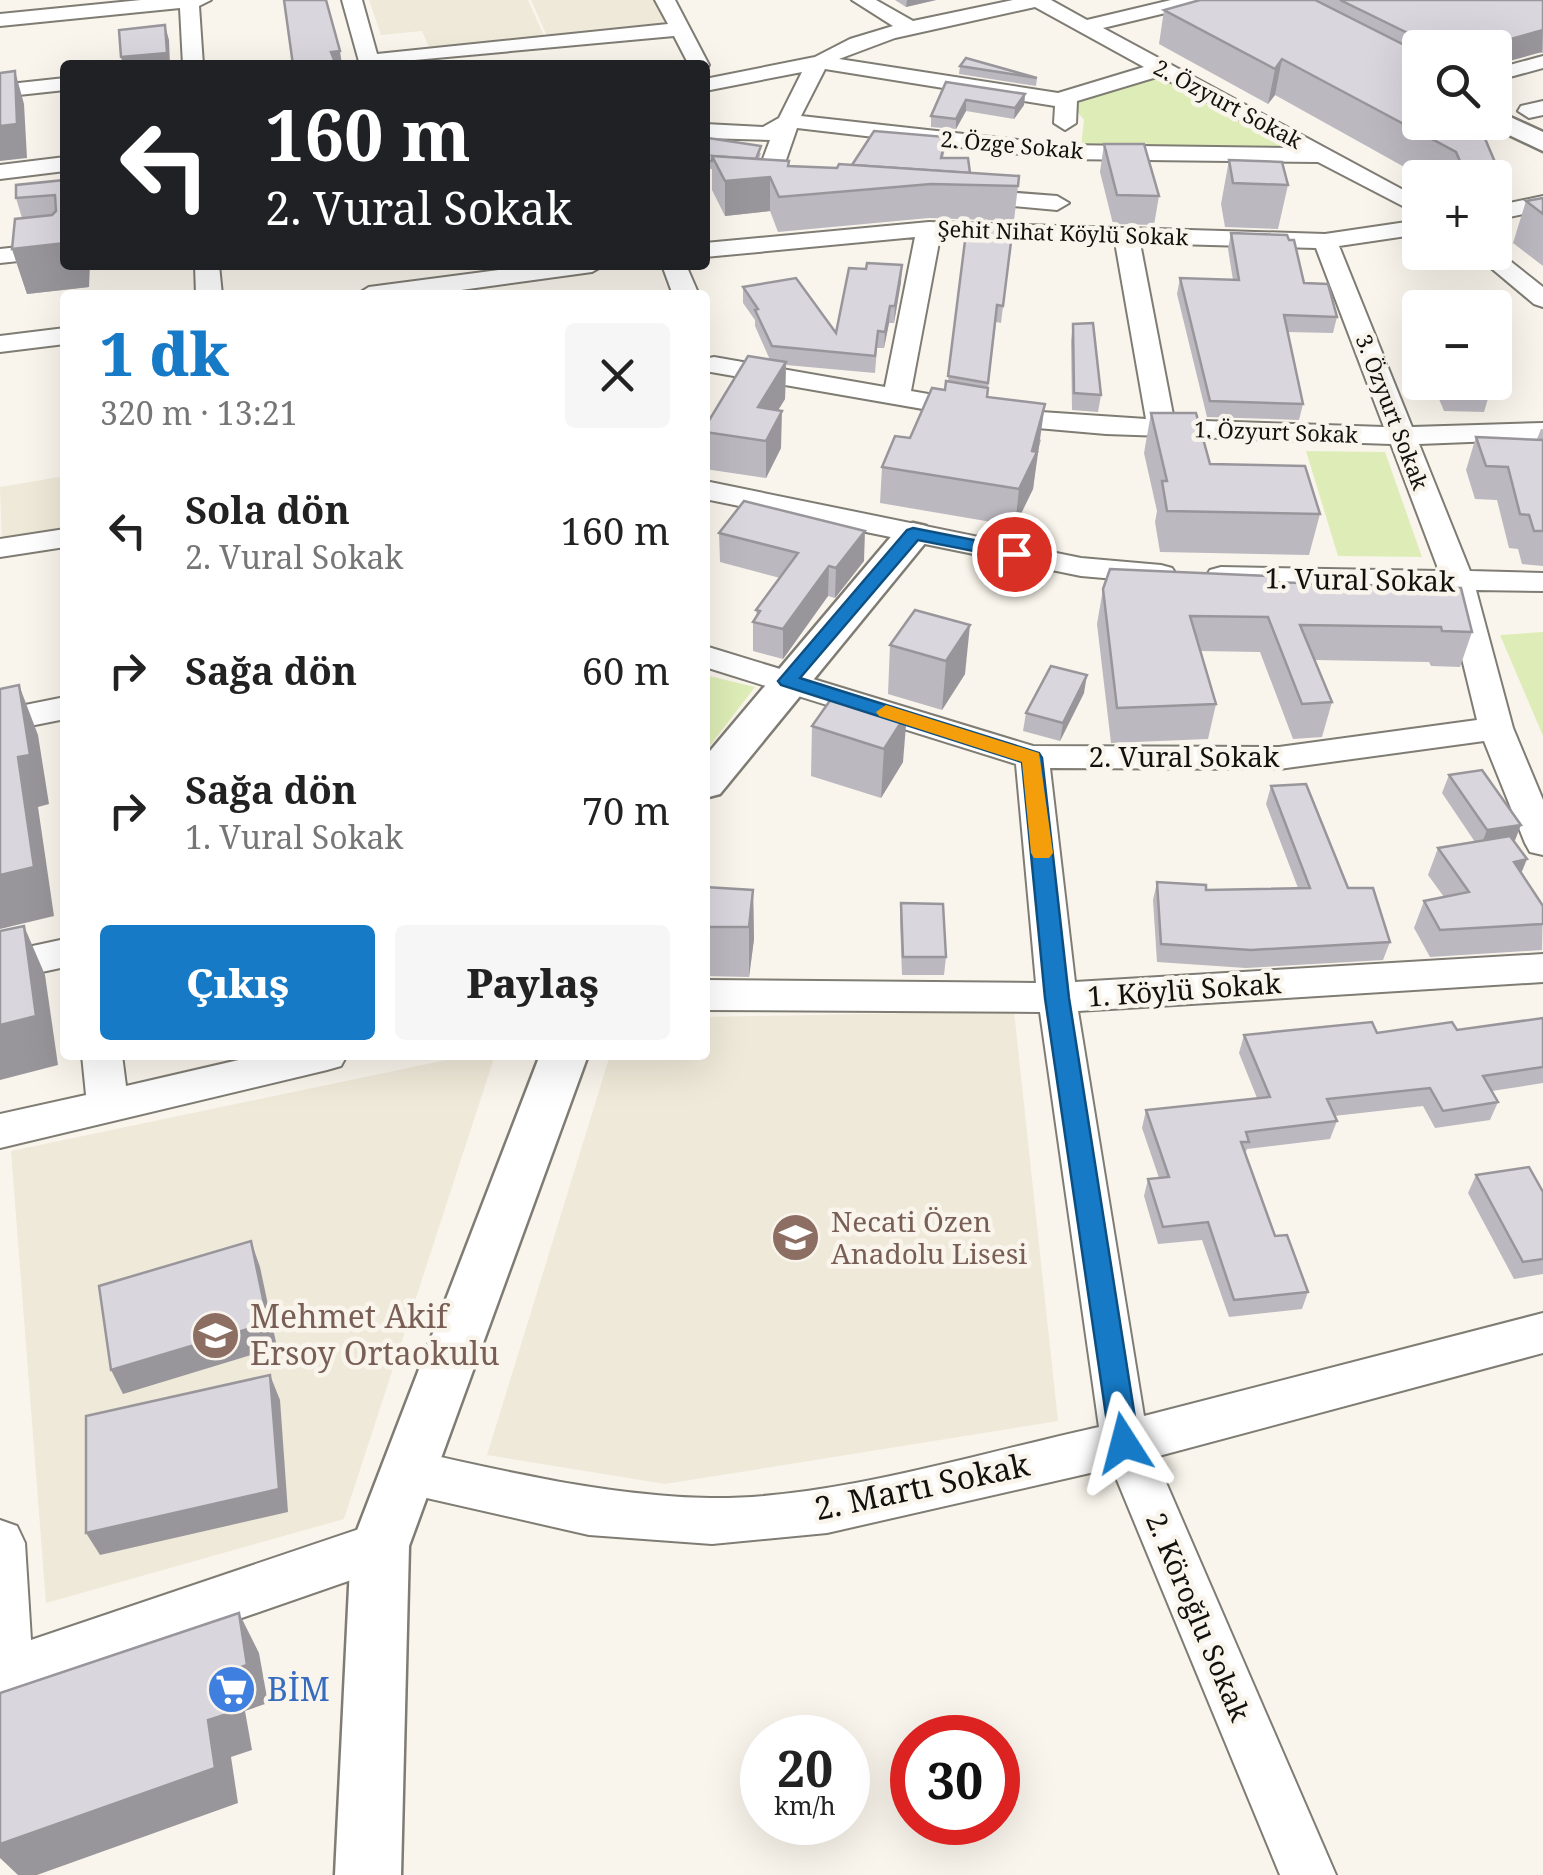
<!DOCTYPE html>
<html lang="tr">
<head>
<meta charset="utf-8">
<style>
  :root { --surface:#fff; --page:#f6f6f6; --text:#222; --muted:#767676; --accent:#167ac6 }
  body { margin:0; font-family:"Noto Serif",serif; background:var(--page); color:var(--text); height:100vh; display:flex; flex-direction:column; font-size:38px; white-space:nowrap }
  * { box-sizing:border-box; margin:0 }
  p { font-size:32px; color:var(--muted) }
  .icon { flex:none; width:55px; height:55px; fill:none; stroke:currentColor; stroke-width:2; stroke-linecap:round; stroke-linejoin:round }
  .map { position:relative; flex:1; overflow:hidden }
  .sheet { position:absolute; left:60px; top:290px; width:650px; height:770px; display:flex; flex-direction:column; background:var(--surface); border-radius:10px; box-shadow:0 10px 40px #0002 }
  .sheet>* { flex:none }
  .banner { position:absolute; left:60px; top:60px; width:650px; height:210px; border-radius:10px; box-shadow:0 10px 40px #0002; background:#202124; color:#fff; overflow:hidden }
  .tools { position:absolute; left:1402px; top:30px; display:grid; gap:20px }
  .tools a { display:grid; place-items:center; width:110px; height:110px; border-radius:10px; background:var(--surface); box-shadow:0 10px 40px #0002; font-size:50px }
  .speed { position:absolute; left:740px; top:1715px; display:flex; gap:20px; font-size:50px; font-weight:700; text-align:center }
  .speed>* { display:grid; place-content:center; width:130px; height:130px; border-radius:50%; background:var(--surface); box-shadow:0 10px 40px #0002; line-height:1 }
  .speed small { font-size:25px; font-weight:400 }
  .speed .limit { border:15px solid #d22; background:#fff; color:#111 }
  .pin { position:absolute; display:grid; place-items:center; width:85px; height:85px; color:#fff; margin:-42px; border:5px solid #fff; border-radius:50%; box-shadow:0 2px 10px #0007 }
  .me { position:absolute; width:110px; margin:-55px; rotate:351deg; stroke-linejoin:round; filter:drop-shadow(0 0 8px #0008) }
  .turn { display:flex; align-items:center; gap:35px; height:210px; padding:0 40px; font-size:45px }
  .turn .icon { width:130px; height:130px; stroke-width:2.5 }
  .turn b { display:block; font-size:70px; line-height:85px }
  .round { display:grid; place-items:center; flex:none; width:105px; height:105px; border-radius:10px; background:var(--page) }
  .summary { display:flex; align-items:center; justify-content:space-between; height:170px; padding:0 40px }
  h1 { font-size:60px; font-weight:800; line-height:75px; color:var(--accent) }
  .action { display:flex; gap:20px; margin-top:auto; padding:20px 40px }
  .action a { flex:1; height:115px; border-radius:10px; background:var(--accent); color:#fff; font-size:40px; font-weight:800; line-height:115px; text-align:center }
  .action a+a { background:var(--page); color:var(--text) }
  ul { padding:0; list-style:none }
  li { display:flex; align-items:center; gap:30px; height:140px; padding:0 40px }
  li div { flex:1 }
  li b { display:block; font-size:38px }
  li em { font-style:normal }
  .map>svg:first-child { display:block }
</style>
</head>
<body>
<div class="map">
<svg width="1543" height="1875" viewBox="0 0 1543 1875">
  <rect width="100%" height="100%" fill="#f9f5ec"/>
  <g fill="#efe9d9">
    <path d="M369,0H528L545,38L430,49L422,31L381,35Z"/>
    <path d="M531,0H655L667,23L547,36Z"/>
    <path d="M65,476V532L2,544L0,487Z"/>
    <path d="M1014,1011L1058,1421L665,1484L487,1455L610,1055H705V1017Z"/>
    <path d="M470,1055H495L344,1519L46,1603L11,1151Z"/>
  </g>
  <g fill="#deedb7">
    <path d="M1164,74L1293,147H1081L1084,120L1070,103Z"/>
    <path d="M1306,451L1385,452L1422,557L1338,556Z"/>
    <path d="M1543,632V736L1500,635Z"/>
    <path d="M705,675L755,687L705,752Z"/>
  </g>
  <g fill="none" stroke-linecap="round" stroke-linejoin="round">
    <defs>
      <g id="minor">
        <path d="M141,0H211L199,6L203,65H183L180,8L0,26V14Z"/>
        <path d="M342,0H362L377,54L668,24L655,0H675L709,65L705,70V65H689L674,36L360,65Z"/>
        <path d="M852,0H876L913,21L1013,0H1051L1087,20L1171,0H1206L1203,4L1103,28L1420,199V215L1318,162L1063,159L797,128L778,183L766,190L758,188L754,183L770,140L705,138V124L763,127L779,118L802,72L705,91V79L815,57L850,39L893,26ZM1035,7L1144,67L1058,93L839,59L895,38ZM825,69L1055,106L1054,123L1065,130L1076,123L1077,101L1160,76L1292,148L1063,145L801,116Z"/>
        <path d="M1543,56V68L1495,81V69Z"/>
        <path d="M65,78V90L0,97V85Z"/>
        <path d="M1543,101V115L1529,118L1518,111L1521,106Z"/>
        <path d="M65,157V171L0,179V165Z"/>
        <path d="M965,189L1057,196L1069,203L1057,210L957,201L953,196L957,191Z"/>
        <path d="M1543,196V210L1495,220V206Z"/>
        <path d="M1420,220V234L1339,246L1412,427L1543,423V439L1419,444L1470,571L1543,573V591L1476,590L1513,728L1543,800V855L1530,852L1525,843L1484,741L1279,769L1050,768L1075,982L1543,954V982L1078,1011L1144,1416L1543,1313V1353L1155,1457L1336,1875H1280L1112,1468L827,1533L712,1544L589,1535L409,1494L392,1488L385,1472L392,1456L409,1450C509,1472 607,1496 710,1498C830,1500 980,1453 1099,1427L1040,1012L705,1010V980L1036,983L1016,764L705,667V646L1033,746L1279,747L1477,720L1445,589L1221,585L1210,582L1206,576L1210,570L1221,567L1439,571L1391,444L1106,434L1026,427L705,371V359L714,357L885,387L915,237L705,257V243L929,222L1325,234ZM940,237L1115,242L1146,419L1026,411L911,391ZM1140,243L1316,248L1384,427L1174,420Z"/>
        <path d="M65,242V256L0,263V249Z"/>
        <path d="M1495,249L1543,287V307L1534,304L1472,252H1495Z"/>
        <path d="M195,265H219L222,295H196Z"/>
        <path d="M537,265H604L592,272L425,295H356L369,287Z"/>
        <path d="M662,265H686L699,295H673Z"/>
        <path d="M65,328V344L0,352V336Z"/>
        <path d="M705,481L1081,558L1161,565L1172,568L1176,574L1172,580L1161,583L1081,576L705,499Z"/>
        <path d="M65,529V547L0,557V539Z"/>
        <path d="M65,697V719L0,732V710Z"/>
        <path d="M65,939V967L0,981V953Z"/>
        <path d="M82,1055H122L126,1086L260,1055H347L341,1066L327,1070L0,1148V1114L86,1095Z"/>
        <path d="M0,1520L17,1526L25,1543L31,1640L380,1522L397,1529L405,1546L397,1563L380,1570L0,1702Z"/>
      </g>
      <g id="tertiary">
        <path d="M1495,110L1543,132V151L1486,124L1495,122Z"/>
        <path d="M913,523L926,526L931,534L926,542L720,794L705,798V757L900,526Z"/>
        <path d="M540,1055H588L409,1546L401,1875H335L351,1546Z"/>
      </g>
    </defs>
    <use href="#minor" stroke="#7f7c74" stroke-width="4"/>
    <use href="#tertiary" stroke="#7f7c74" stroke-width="5"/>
    <use href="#minor" fill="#fff" fill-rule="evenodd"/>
    <use href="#tertiary" fill="#fff" fill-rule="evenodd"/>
  </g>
  <g fill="#bbb8bf">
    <path d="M895,0H936L906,7Z"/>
    <path d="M1200,0H1543V53L1495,48H1420V122L1500,174L1495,190V178H1424L1275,95L1268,104L1159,44L1164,10Z"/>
    <path d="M960,66L1037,78L1036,86L959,74Z"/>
    <path d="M946,82L1025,94L1024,105L1014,119L966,111L956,129L931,127V116Z"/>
    <path d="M1104,144L1159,196L1154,225L1113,224L1100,172Z"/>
    <path d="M945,149L943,158L970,173L1019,176L1014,221L929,218L778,232L770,211L725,216L712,190V169H705V154L761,153L759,159L789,166L837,168Z"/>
    <path d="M1229,160L1288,185L1278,229L1225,227L1221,204Z"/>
    <path d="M65,180L89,287L27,294L12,249L22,218L16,198Z"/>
    <path d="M1543,198V266L1513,243L1526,201Z"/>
    <path d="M967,225L1013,226L1001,323L996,322L987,397L1041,440L1037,454L1033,489L1015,526L880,503L882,467L910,438L945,390L948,381Z"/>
    <path d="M1231,233L1304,283L1337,317L1333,333L1287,332L1303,404L1299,420L1207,417L1177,294L1180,278L1233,280L1228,249Z"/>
    <path d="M901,282L894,323H889L884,348H877L875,373L786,365L785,399L778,410L781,448L766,478L705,469V427L770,360L755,326V320L743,303V287L836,333Z"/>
    <path d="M1073,324L1101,395L1098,412L1072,410L1071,341Z"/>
    <path d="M1432,382H1493L1484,412L1444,411Z"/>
    <path d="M1151,413L1210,464L1320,514L1309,555L1160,552L1155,522L1157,511L1144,453Z"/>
    <path d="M1541,429H1543V566L1522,564L1518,549L1509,548L1497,500L1475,499L1466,470L1476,437L1537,439Z"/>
    <path d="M719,533L864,561L835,598L828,596L783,659L753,651V622L757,616L756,610L780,578L720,562Z"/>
    <path d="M1269,582L1472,632L1460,667L1431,666L1429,662L1315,660L1332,702L1322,737L1293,739L1260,652L1200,651L1216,704L1208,739L1111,743L1097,624L1103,589Z"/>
    <path d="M915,610L965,674L942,710L888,694L890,645Z"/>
    <path d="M836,692L903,762L881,798L811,776L812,726Z"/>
    <path d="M1084,693L1060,741L1023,731L1026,713Z"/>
    <path d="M1449,775L1514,842L1521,873L1543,906L1542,950L1430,957L1414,928L1424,901L1444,897L1428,875L1438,848L1475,842L1442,793Z"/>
    <path d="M1271,786L1390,942L1383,960L1246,968L1157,962L1153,900L1157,882L1206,890L1298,888L1266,804Z"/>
    <path d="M705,887L753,890L754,939L749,977L705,976Z"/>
    <path d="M901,903L946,957L944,975H902L900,921Z"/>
    <path d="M1543,1018V1083L1492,1091L1498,1102L1490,1120L1435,1128L1423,1106L1334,1116L1337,1121L1330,1139L1247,1149L1245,1154L1275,1236L1308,1292L1302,1309L1229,1317L1202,1240L1158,1244L1144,1196L1148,1179L1159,1178L1142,1128L1146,1110L1257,1098L1239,1053L1244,1035L1457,1030Z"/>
    <path d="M1476,1175L1543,1192V1274L1514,1279L1468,1193Z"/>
  </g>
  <g fill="#99969b">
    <path d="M907,0H936L906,7Z"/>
    <path d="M165,25L169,40L170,65H123L121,57Z"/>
    <path d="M1543,30L1542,52L1495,65V48H1478Z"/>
    <path d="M340,51L342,65H333L331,52Z"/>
    <path d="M1282,59L1275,95L1268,104L1275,69Z"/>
    <path d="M15,71L24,104L27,158L0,161V126Z"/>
    <path d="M1025,94L1024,105L1014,119L1015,108Z"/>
    <path d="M966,100V111L956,129V119Z"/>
    <path d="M770,177V211L725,216V181Z"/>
    <path d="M65,243V265H90L89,287L27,294L12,249Z"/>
    <path d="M902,265L901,282L894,323L895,306Z"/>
    <path d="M890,306L889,323L884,348L885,332Z"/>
    <path d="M786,362L785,399L760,440L758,407Z"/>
    <path d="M1045,404L1033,489L1015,526L1019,489Z"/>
    <path d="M782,411L781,448L766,478V441Z"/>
    <path d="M865,531L864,561L835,598L836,568Z"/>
    <path d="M829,566L828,596L783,659V629Z"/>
    <path d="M970,625L965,674L942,710L946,661Z"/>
    <path d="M1087,675L1084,693L1060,741L1063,723Z"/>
    <path d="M19,685L38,735L49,804L38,807L54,916L0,929V875L18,757Z"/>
    <path d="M907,713L903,762L881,798L884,749Z"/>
    <path d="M1521,825L1514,843L1480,848L1487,830Z"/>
    <path d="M1527,859L1516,886L1514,862Z"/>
    <path d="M753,890L754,939L749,977V927Z"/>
    <path d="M24,926L45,975L58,1065L0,1080V1025Z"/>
    <path d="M251,1241L260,1267L277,1347L123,1394L111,1370Z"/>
    <path d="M270,1375L280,1400L288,1512L100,1555L86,1533Z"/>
    <path d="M239,1613L259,1653L268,1703L245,1711L252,1750L231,1757L238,1803L37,1875H18L0,1858V1828L208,1720L224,1673Z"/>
  </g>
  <g fill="#dad6de" stroke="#99969b" stroke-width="2.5">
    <path d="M284,0H326L340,51L331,52L336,65H293Z"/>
    <path d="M1200,0H1315L1420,53V122H1478L1500,174L1465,173L1456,152L1282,59L1275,69L1164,10Z"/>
    <path d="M1340,0H1543V30L1478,48H1428V43Z"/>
    <path d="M165,25L167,53L121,57L119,30Z"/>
    <path d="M966,58L1037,78L960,66Z"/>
    <path d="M15,71L17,124L0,126V73Z"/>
    <path d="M946,82L1025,94L1015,108L966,100L956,119L931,116Z"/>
    <path d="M874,131L946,137L941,158H968L970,173L852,165Z"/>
    <path d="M708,138L761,146L756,159L712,156V161H705Z"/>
    <path d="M1104,144H1144L1159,196L1117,195Z"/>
    <path d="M712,156L789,161L788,166L837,168L839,164L1019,176L1018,186L931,184L779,197L770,177L725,181Z"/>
    <path d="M1229,160L1282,162L1288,185L1233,183Z"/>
    <path d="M65,180V243L12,249L15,219L52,215L56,211L55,195L16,198V185Z"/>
    <path d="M1543,198V214L1526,201Z"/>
    <path d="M967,225L1013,226L1003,306L997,305L988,383L948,376Z"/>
    <path d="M1231,233L1287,235L1289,240H1294L1304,283L1328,284L1337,317L1284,315L1303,404L1210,401L1180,278L1239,280Z"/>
    <path d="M867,263L902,265L895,306H890L885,332L878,331L875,356L772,346L755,310L758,309L743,287L796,278L836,333L849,268L866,269Z"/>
    <path d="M1093,323L1101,395L1074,393L1073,324Z"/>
    <path d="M748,356L786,362L758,407L782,411L766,441L705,432V427Z"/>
    <path d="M946,381L988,388L987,397L1045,404L1032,451L1037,452L1019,489L882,467L895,436L910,438L932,388L945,390Z"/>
    <path d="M1151,413H1196L1210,464L1305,466L1320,514L1167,511L1162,481H1167Z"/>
    <path d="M1476,437L1543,440V531H1534L1529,515L1520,514L1508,467L1486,466Z"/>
    <path d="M744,501L865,531L836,568L829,566L783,629L753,622L760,611L756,610L798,553L719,533Z"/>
    <path d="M1110,569L1268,576L1269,582L1461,588L1472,632L1442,631L1441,627L1300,625L1332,702L1302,704L1268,617L1190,616L1216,704L1117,708L1103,589Z"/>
    <path d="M915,610L970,625L946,661L890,645Z"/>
    <path d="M1051,666L1087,675L1063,723L1026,713Z"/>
    <path d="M19,685L30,755L18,757L34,867L0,875V689Z"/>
    <path d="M836,692L907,713L884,749L812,726Z"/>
    <path d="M1482,770L1521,825L1487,830L1449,775Z"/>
    <path d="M1306,784L1348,888H1373L1390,942L1251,950L1161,944L1157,882L1206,885V890L1310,888L1271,786Z"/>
    <path d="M1510,836L1527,859L1514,862L1543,906V924L1440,930L1424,901L1469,892L1438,848Z"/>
    <path d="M705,887L753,890L749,927H705Z"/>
    <path d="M901,903L943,904L946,957H903Z"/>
    <path d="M24,926L36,1016L0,1025V931Z"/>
    <path d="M1543,1018V1067L1483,1076L1498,1102L1443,1111L1430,1088L1327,1099L1337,1121L1246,1132L1249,1142H1241L1275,1236L1287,1235L1308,1292L1234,1300L1208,1222L1163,1227L1148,1179L1169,1177L1146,1110L1270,1097L1244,1035L1372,1022L1377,1033L1452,1022L1457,1030Z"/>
    <path d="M1529,1167L1543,1192V1259L1523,1262L1476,1175Z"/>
    <path d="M251,1241L268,1323L111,1370L99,1286Z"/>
    <path d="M270,1375L279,1489L86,1533V1416Z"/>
    <path d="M239,1613L247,1665L224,1673L230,1713L208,1720L215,1768L0,1844V1693Z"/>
  </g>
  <path fill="#167ac6" stroke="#0e4f81" stroke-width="2.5" d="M913,528L1014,548L1023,554L1014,559L918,540L800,678L1039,753L1042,758L1069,998L1139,1443L1135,1453L1124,1456L1114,1453L1110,1443L1045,998L1022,762L781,685L778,681L907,530Z"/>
  <path fill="#f59e0b" d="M886,705L1039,753L1053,853L1049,858H1034L1031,853L1022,762L879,716L876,712Z"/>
  <defs>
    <symbol id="school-disc" viewBox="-11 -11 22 22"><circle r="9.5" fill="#8d6e63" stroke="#f9f5ec"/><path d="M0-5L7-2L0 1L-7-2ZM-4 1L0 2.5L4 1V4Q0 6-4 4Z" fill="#fff"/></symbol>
    <symbol id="supermarket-disc" viewBox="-11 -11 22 22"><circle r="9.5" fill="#3f7fe0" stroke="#f9f5ec"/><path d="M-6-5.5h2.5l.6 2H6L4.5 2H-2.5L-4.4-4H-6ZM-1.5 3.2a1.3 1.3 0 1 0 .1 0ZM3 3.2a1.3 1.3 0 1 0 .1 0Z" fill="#fff"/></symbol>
  </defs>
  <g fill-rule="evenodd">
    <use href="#school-disc" x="768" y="1210" width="55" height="55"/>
    <use href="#school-disc" x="188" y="1308" width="55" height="55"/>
    <use href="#supermarket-disc" x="204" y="1662" width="55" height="55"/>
  </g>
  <g text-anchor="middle" stroke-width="9" stroke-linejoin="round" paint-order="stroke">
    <g font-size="22" fill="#12110e" stroke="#f9f5ec">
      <text transform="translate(1228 104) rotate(28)" y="8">2. Özyurt Sokak</text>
      <text transform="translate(1012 145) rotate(5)" y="8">2. Özge Sokak</text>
      <text transform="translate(1063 233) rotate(2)" y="8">Şehit Nihat Köylü Sokak</text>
      <text transform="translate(1392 412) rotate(69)" y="8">3. Özyurt Sokak</text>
      <text transform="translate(1276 432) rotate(2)" y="8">1. Özyurt Sokak</text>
    </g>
    <g font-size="28" fill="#12110e" stroke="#f9f5ec">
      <text transform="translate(1360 580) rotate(1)" y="10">1. Vural Sokak</text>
      <text x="1184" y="767">2. Vural Sokak</text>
      <text transform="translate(1184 990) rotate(-4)" y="10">1. Köylü Sokak</text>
      <text transform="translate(1198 1617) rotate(67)" y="10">2. Köroğlu Sokak</text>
    </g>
    <g font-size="28" fill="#785e54" stroke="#f9f5ec" text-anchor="start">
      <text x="831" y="1232">Necati Özen<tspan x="831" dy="32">Anadolu Lisesi</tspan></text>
    </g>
    <g font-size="32" fill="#785e54" stroke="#f9f5ec" text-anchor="start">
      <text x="250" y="1328">Mehmet Akif<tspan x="250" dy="37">Ersoy Ortaokulu</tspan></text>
    </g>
    <g font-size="32" fill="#12110e" stroke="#f9f5ec">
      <text transform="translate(922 1487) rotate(-12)" y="11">2. Martı Sokak</text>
    </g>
    <g font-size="32" fill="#366cbe" stroke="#f9f5ec" text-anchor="start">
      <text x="267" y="1701">BİM</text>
    </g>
  </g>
</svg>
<div class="tools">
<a><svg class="icon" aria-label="search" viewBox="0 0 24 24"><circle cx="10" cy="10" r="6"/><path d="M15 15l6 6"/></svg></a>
<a>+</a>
<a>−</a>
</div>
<div class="speed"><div>20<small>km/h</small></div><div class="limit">30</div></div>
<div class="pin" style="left:1014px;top:554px;background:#d93025"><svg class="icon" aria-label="arrive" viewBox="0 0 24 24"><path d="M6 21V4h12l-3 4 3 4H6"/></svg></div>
<svg class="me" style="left:1124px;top:1443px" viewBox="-20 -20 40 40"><path d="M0-17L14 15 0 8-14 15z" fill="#167ac6" stroke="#fff" stroke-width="4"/></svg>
<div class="banner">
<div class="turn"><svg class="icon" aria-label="left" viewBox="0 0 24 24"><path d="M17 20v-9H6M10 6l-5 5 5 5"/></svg><div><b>160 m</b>2. Vural Sokak</div></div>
</div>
<section class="sheet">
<div class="summary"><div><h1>1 dk</h1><p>320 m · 13:21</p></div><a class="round"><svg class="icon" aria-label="close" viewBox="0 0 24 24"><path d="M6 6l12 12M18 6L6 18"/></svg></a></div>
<ul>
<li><svg class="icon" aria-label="left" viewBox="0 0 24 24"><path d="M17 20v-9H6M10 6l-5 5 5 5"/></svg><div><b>Sola dön</b><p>2. Vural Sokak</p></div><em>160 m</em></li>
<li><svg class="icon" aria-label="right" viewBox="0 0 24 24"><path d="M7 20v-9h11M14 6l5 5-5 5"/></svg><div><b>Sağa dön</b></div><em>60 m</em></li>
<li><svg class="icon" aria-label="right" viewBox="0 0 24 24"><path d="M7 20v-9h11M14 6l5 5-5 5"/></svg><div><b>Sağa dön</b><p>1. Vural Sokak</p></div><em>70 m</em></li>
</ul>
<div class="action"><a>Çıkış</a><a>Paylaş</a></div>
</section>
</div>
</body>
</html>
